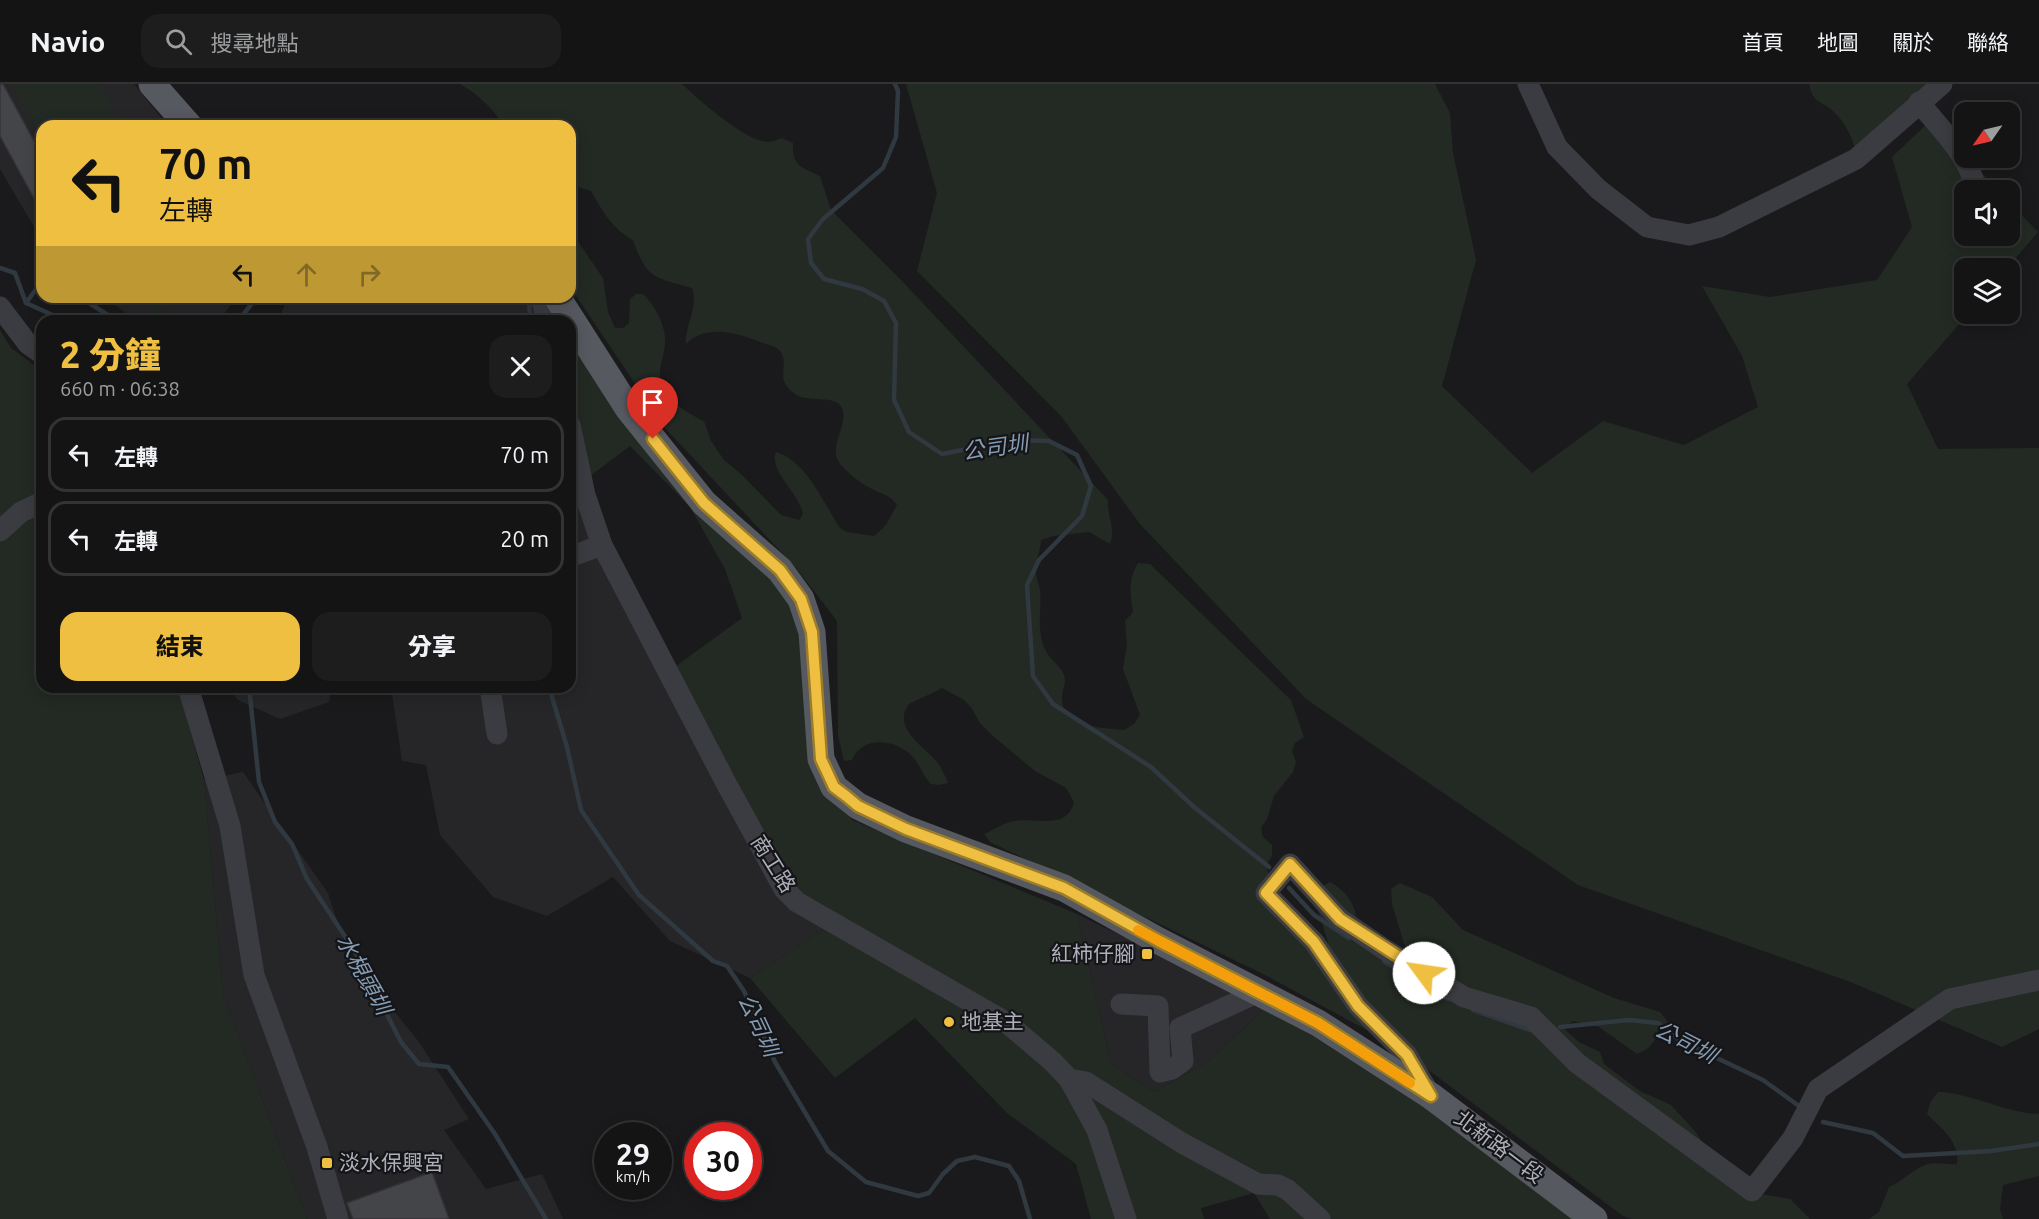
<!DOCTYPE html>
<html lang="zh-TW">
<head>
<meta charset="utf-8">
<style>
  :root { --surface:#141415; --page:#1d1d1e; --text:#f1f3f6; --muted:#9d9ea0; --line:#333334; --accent:#eebf40 }
  body { margin:0; font-family:Ubuntu,"Noto Sans TC",sans-serif; background:var(--page); color:var(--text); height:100vh; display:flex; flex-direction:column; font-size:22px; white-space:nowrap }
  * { box-sizing:border-box; margin:0 }
  p { font-size:20px; color:var(--muted) }
  .icon { flex:none; width:33px; height:33px; fill:none; stroke:currentColor; stroke-width:2; stroke-linecap:round; stroke-linejoin:round }
  .map { position:relative; flex:1; overflow:hidden }
  .details { position:absolute; left:36px; top:231px; width:540px; height:378px; display:flex; flex-direction:column; background:var(--surface); border-radius:18px; box-shadow:0 3px 15px #0003,0 0 0 2px var(--line) }
  .details>* { flex:none }
  .hud { position:absolute; left:36px; top:36px; width:540px; height:183px; border-radius:18px; box-shadow:0 3px 15px #0003,0 0 0 2px var(--line); background:#eebf40; color:#111; overflow:hidden }
  .needle { width:39px; rotate:236deg }
  .fabs { position:absolute; left:1954px; top:18px; display:grid; gap:12px }
  .fabs a { display:grid; place-items:center; width:66px; height:66px; border-radius:12px; background:var(--surface); box-shadow:0 3px 15px #0003,0 0 0 2px var(--line); font-size:30px }
  .speed { position:absolute; left:594px; top:1038px; display:flex; gap:12px; font-size:30px; font-weight:700; text-align:center }
  .speed>* { display:grid; place-content:center; width:78px; height:78px; border-radius:50%; background:var(--surface); box-shadow:0 3px 15px #0003,0 0 0 2px var(--line); line-height:1 }
  .speed small { font-size:15px; font-weight:400 }
  .speed .limit { border:9px solid #d22; background:#fff; color:#111 }
  .pin { position:absolute; display:grid; place-items:center; width:51px; height:51px; color:#fff; margin:-62px -26px; border-radius:50% 50% 50% 0; rotate:-45deg; box-shadow:0 0 6px #0007 }
  .pin .icon { rotate:45deg }
  .me { position:absolute; width:66px; margin:-33px; rotate:301deg; stroke-linejoin:round; filter:drop-shadow(0 0 4px #0008) }
  .turn { display:flex; align-items:center; gap:21px; height:126px; padding:0 24px; font-size:27px }
  .turn .icon { width:78px; height:78px; stroke-width:2.5 }
  .turn b { display:block; font-size:42px; line-height:51px }
  .lanes { display:flex; align-items:center; height:57px; padding:0 24px; background:#0003; justify-content:center; gap:30px; direction:ltr }
  .lanes .off { opacity:.35 }
  .round { display:grid; place-items:center; flex:none; width:63px; height:63px; border-radius:18px; background:var(--page) }
  .summary { display:flex; align-items:center; justify-content:space-between; height:102px; padding:0 24px }
  h1 { font-size:36px; font-weight:800; line-height:45px; color:var(--accent) }
  .cta { display:flex; gap:12px; margin-top:auto; padding:12px 24px }
  .cta a { flex:1; height:69px; border-radius:18px; background:var(--accent); color:#111; font-size:24px; font-weight:800; line-height:69px; text-align:center }
  .cta a+a { background:var(--page); color:var(--text) }
  ul { padding:0; list-style:none }
  li { display:flex; align-items:center; gap:18px; height:75px; margin:0 12px 9px; padding:0 12px; border:3px solid var(--line); border-radius:18px }
  li div { flex:1 }
  li b { display:block; font-size:22px }
  li em { font-style:normal }
  header { display:flex; align-items:center; gap:36px; box-sizing:border-box; height:84px; padding:0 30px; background:var(--surface); border-bottom:2px solid var(--line) }
  header strong { font-size:28px }
  nav { display:flex; gap:33px; margin-inline-start:auto; font-size:21px }
  .search { width:420px; height:54px; background:var(--page); display:flex; align-items:center; gap:15px; box-sizing:border-box; padding:0 21px; border-radius:18px; color:var(--muted); font-size:22px }
  .map>svg:first-child { display:block }
</style>
</head>
<body>
<header>
<strong>Navio</strong>
<div class="search"><svg class="icon" aria-label="search" viewBox="0 0 24 24"><circle cx="10" cy="10" r="6"/><path d="M15 15l6 6"/></svg>搜尋地點</div>
<nav><a>首頁</a><a>地圖</a><a>關於</a><a>聯絡</a></nav>
</header>
<div class="map">
<svg width="2039" height="1135" viewBox="0 0 2039 1135">
  <rect width="100%" height="100%" fill="#1a1a1c"/>
  <g fill="#262629">
    <path d="M0,0H134L168,42H42V156L0,85Z"/>
    <path d="M105,213H236L219,237H136Z"/>
    <path d="M288,213H541L549,237H278Z"/>
    <path d="M570,313L586,395L615,474L672,585L840,835L750,894L670,857L613,793L547,832L493,813L440,751L426,681L402,677L391,603H570Z"/>
    <path d="M228,603H332L329,618L280,635L238,616Z"/>
    <path d="M243,688L328,809L348,870L419,958L469,1035L444,1046L486,1105L542,1090L563,1135H307L223,911L204,696Z"/>
    <path d="M1077,830L1267,923L1207,978L1155,1008L1111,980Z"/>
  </g>
  <g fill="#222a23">
    <path d="M12,0H99L122,42H42V55Z"/>
    <path d="M460,0H682C699,16 745,57 768,58C773,58 778,55 782,54L793,59C792,83 801,82 820,92L831,126L902,197L1108,416C1107,432 1116,445 1110,460L1089,448L1053,452L1041,456C1041,467 1035,477 1036,488C1036,494 1039,500 1040,506C1042,525 1036,546 1045,565C1049,575 1060,581 1064,591C1067,599 1062,605 1062,613C1061,644 1104,644 1124,646L1134,640L1140,631L1123,585L1127,561L1125,537L1133,528C1130,509 1128,496 1138,479L1150,480L1291,616L1304,653L1295,659L1292,667L1296,678L1293,688L1274,712L1267,735L1261,744L1263,753L1272,761V772L1266,781C1276,822 1302,841 1331,868L1315,817L1319,804L1330,798C1350,809 1357,824 1358,846L1409,876L1392,820L1391,805L1400,799L1432,813L1463,846L1614,914L1660,928L1668,938L1658,945C1655,959 1650,965 1637,970L1599,943L1573,937L1563,944L1579,958L1600,968L1604,980L1640,1007L1671,1021L1695,1047L1719,1084L1756,1109L1790,1115L1810,1135H1631L1623,1132L1398,963L1265,891L990,758L984,750C994,746 1003,739 1014,737C1036,733 1067,747 1074,718L1066,704L1035,687L993,652L980,639L971,623L964,616L942,604C936,608 910,619 909,620C891,644 925,663 937,678C942,684 945,692 948,699L939,701L931,700C923,692 920,681 912,672C896,655 862,651 852,676L844,677L838,652L837,537L796,484L665,344L570,203V146L603,194L608,228L615,244H623L629,239L630,215L636,210H643C655,221 667,244 665,260C664,271 659,282 660,293C662,315 687,329 704,337L711,357L724,376L742,391L781,431L799,436L803,430C800,410 768,386 776,368C806,376 824,420 840,444L847,448L874,452L886,441L897,421C891,411 881,410 870,404C860,399 845,387 839,378C828,362 849,341 842,324C836,310 806,319 795,310C772,294 792,280 779,266C775,262 768,261 763,259C739,249 706,239 686,260C685,240 699,223 692,204C653,193 647,195 633,156C612,145 602,126 591,107L570,101V42H504C493,25 477,9 460,0Z"/>
    <path d="M906,0H1435L1450,29L1453,69L1476,176L1442,302L1532,389L1603,337L1684,361L1758,323L1742,272L1702,202L1770,213L1877,196L1912,143L1892,73L1931,36L1998,106H1965V152H2010V119L2038,148L2007,184H1965V230H1968L1907,300L1938,365L2039,364V945L2002,963L1853,899L1578,801L1306,615L1140,440L1061,332L917,187L937,109Z"/>
    <path d="M1809,0H1940L1856,69C1853,54 1845,38 1833,27C1820,16 1813,19 1809,0Z"/>
    <path d="M145,213H184L155,230Z"/>
    <path d="M570,242L802,525L815,680L852,736L1077,830L1111,980L1155,1008L1207,978L1267,923L1539,1093L1593,1135H1270L1254,1109L1201,1124L1204,1135H1091L1076,1080L1007,1029L915,934L835,994L750,894L840,835L787,797L672,585L742,534L725,485L690,423L630,362L586,395L570,313Z"/>
    <path d="M0,246L11,264L42,287V603H178L204,696L223,911L307,1135H0Z"/>
    <path d="M1938,1008C1973,1009 2004,1029 2039,1030V1092L2003,1101L2000,1126L2003,1135H1869L1879,1128L1889,1103C1903,1097 1914,1084 1928,1080C1937,1078 1948,1081 1957,1080C1960,1058 1942,1045 1927,1030L1931,1017Z"/>
  </g>
  <g fill="none" stroke-linecap="round" stroke-linejoin="round">
    <g stroke="#303840" stroke-width="4.5">
      <path d="M895,0L898,7L896,53L883,84L823,135L808,155L811,179L824,195L862,205L884,217L896,239L894,316L909,348L942,370L1015,356L1049,357L1077,371L1091,402L1082,432L1039,476L1027,501L1033,592L1053,620L1151,683L1194,723L1269,783"/>
      <path d="M0,184L15,189L26,219L66,237"/>
      <path d="M80,213L117,237"/>
      <path d="M529,213L530,237"/>
      <path d="M26,219L42,197"/>
      <path d="M238,237L257,213"/>
      <path d="M246,603L250,612L259,698L275,738L292,760L307,795L354,866L401,958L419,980L448,983L495,1050L546,1135"/>
      <path d="M549,603L567,663L581,726L639,811L713,877L727,882L744,907L775,978L828,1067L866,1098L918,1112L929,1109L943,1090L957,1077L975,1073L1009,1082L1019,1097L1030,1135"/>
      <path d="M1289,804L1314,831L1349,854"/>
      <path d="M1384,877L1428,906L1448,915"/>
      <path d="M1473,926L1533,947"/>
      <path d="M1560,943L1629,936L1658,939L1679,956L1763,996L1799,1022"/>
      <path d="M1823,1038L1873,1049L1903,1072L1991,1067L2039,1060"/>
    </g>
  </g>
  <g fill="#444549" stroke="#343438" stroke-width="1.5">
    <path d="M0,0H3L42,72V129L0,52Z"/>
    <path d="M432,1088L449,1135H353L347,1119Z"/>
  </g>
  <g fill="none" stroke-linecap="round" stroke-linejoin="round">
    <g stroke="#3b3c41" stroke-width="21">
      <path d="M1528,0L1557,63L1598,105L1647,143L1689,151L1719,143L1856,75L1942,0"/>
      <path d="M1919,18C1940,45 1970,72 1976,106"/>
      <path d="M541,213L547,237"/>
      <path d="M0,223L28,260L42,270"/>
      <path d="M570,341L585,411L602,461L726,699L784,805L797,818L1006,938L1053,978L1069,995L1097,1046L1126,1135"/>
      <path d="M0,447L21,428L42,418"/>
      <path d="M570,471H575L602,461"/>
      <path d="M188,603L230,742L254,891L317,1063L338,1135"/>
      <path d="M490,603L497,650"/>
      <path d="M1121,920L1158,922L1160,988L1172,985L1183,977L1180,944L1259,908"/>
      <path d="M1069,995L1086,998L1182,1059L1258,1100L1278,1101L1288,1106L1320,1135"/>
      <path d="M1429,1009L1407,971L1358,922L1314,858L1266,809L1290,780L1340,835L1384,865L1464,913L1531,933L1577,979L1752,1107L1793,1054L1818,1005L1950,915L2039,896"/>
    </g>
    <g stroke="#575960" stroke-width="27">
      <path d="M152,0L189,42"/>
      <path d="M557,213L628,324L704,419L780,486L801,515L812,548L821,675L834,703L858,722L906,745L1064,804L1159,857L1318,939L1431,1012L1594,1135"/>
    </g>
  </g>
  <g fill="none" stroke-linecap="round" stroke-linejoin="round">
    <defs>
      <path id="route" d="M653,355L704,419L780,486L801,515L812,548L821,675L834,703L846,712L858,722L906,745L1064,804L1159,857L1318,939L1431,1012L1407,971L1358,922L1314,858L1266,809L1290,780L1340,835L1424,889"/>
    </defs>
    <use href="#route" stroke="#9b7c2a" stroke-width="15"/>
    <use href="#route" stroke="#eebf40" stroke-width="10"/>
    <path stroke="#f59e0b" stroke-width="10" d="M1138,846L1318,939L1410,999"/>
  </g>
  <g fill="#eebf40" stroke="#151517" stroke-width="2">
    <rect x="1141" y="864" width="12" height="12" rx="3"/>
    <circle cx="949" cy="938" r="6"/>
    <rect x="321" y="1073" width="12" height="12" rx="3"/>
  </g>
  <g text-anchor="middle" stroke-width="4.5" stroke-linejoin="round" paint-order="stroke">
    <g font-size="21" fill="#adb0bb" stroke="#151517">
      <text transform="translate(773 780) rotate(58)" y="7">商工路</text>
      <text transform="translate(1499 1063) rotate(37)" y="7">北新路一段</text>
    </g>
    <g font-size="21" fill="#adb0bb" stroke="#151517" text-anchor="start">
      <text x="1135" y="877" text-anchor="end">紅柿仔腳</text>
      <text x="961" y="945">地基主</text>
      <text x="339" y="1086">淡水保興宮</text>
    </g>
    <g font-size="22" font-style="italic" fill="#859cb5" stroke="#151517">
      <text transform="translate(995 363) rotate(-8)" y="8">公司圳</text>
      <text transform="translate(364 890) rotate(61)" y="8">水梘頭圳</text>
      <text transform="translate(759 941) rotate(65)" y="8">公司圳</text>
      <text transform="translate(1686 958) rotate(27)" y="8">公司圳</text>
    </g>
  </g>
</svg>
<div class="fabs">
<a><svg class="needle" viewBox="-14 -14 28 28"><path d="M0-13l5 13h-10z" fill="#e53935"/><path d="M0 13l5-13h-10z" fill="#9d9ea0"/></svg></a>
<a><svg class="icon" aria-label="sound" viewBox="0 0 24 24"><path d="M4 9h4l5-4v14l-5-4H4zM17 9q2 3 0 6"/></svg></a>
<a><svg class="icon" aria-label="layers" viewBox="0 0 24 24"><path d="M12 4l9 5-9 5-9-5zM3 14l9 5 9-5"/></svg></a>
</div>
<div class="speed"><div>29<small>km/h</small></div><div class="limit">30</div></div>
<div class="pin" style="left:653px;top:355px;background:#d93025"><svg class="icon" aria-label="arrive" viewBox="0 0 24 24"><path d="M6 21V4h12l-3 4 3 4H6"/></svg></div>
<svg class="me" style="left:1424px;top:889px" viewBox="-20 -20 40 40"><circle r="19" fill="#fff"/><path d="M0-13L10 11 0 6-10 11z" fill="#eebf40"/></svg>
<div class="hud">
<div class="turn"><svg class="icon" aria-label="left" viewBox="0 0 24 24"><path d="M17 20v-9H6M10 6l-5 5 5 5"/></svg><div><b>70 m</b>左轉</div></div>
<div class="lanes"><svg class="icon" aria-label="left" viewBox="0 0 24 24"><path d="M17 20v-9H6M10 6l-5 5 5 5"/></svg><svg class="icon off" aria-label="ahead" viewBox="0 0 24 24"><path d="M12 20V5M6 11l6-6 6 6"/></svg><svg class="icon off" aria-label="right" viewBox="0 0 24 24"><path d="M7 20v-9h11M14 6l5 5-5 5"/></svg></div>
</div>
<section class="details">
<div class="summary"><div><h1>2 分鐘</h1><p>660 m · 06:38</p></div><a class="round"><svg class="icon" aria-label="close" viewBox="0 0 24 24"><path d="M6 6l12 12M18 6L6 18"/></svg></a></div>
<ul>
<li><svg class="icon" aria-label="left" viewBox="0 0 24 24"><path d="M17 20v-9H6M10 6l-5 5 5 5"/></svg><div><b>左轉</b></div><em>70 m</em></li>
<li><svg class="icon" aria-label="left" viewBox="0 0 24 24"><path d="M17 20v-9H6M10 6l-5 5 5 5"/></svg><div><b>左轉</b></div><em>20 m</em></li>
</ul>
<div class="cta"><a>結束</a><a>分享</a></div>
</section>
</div>
</body>
</html>
